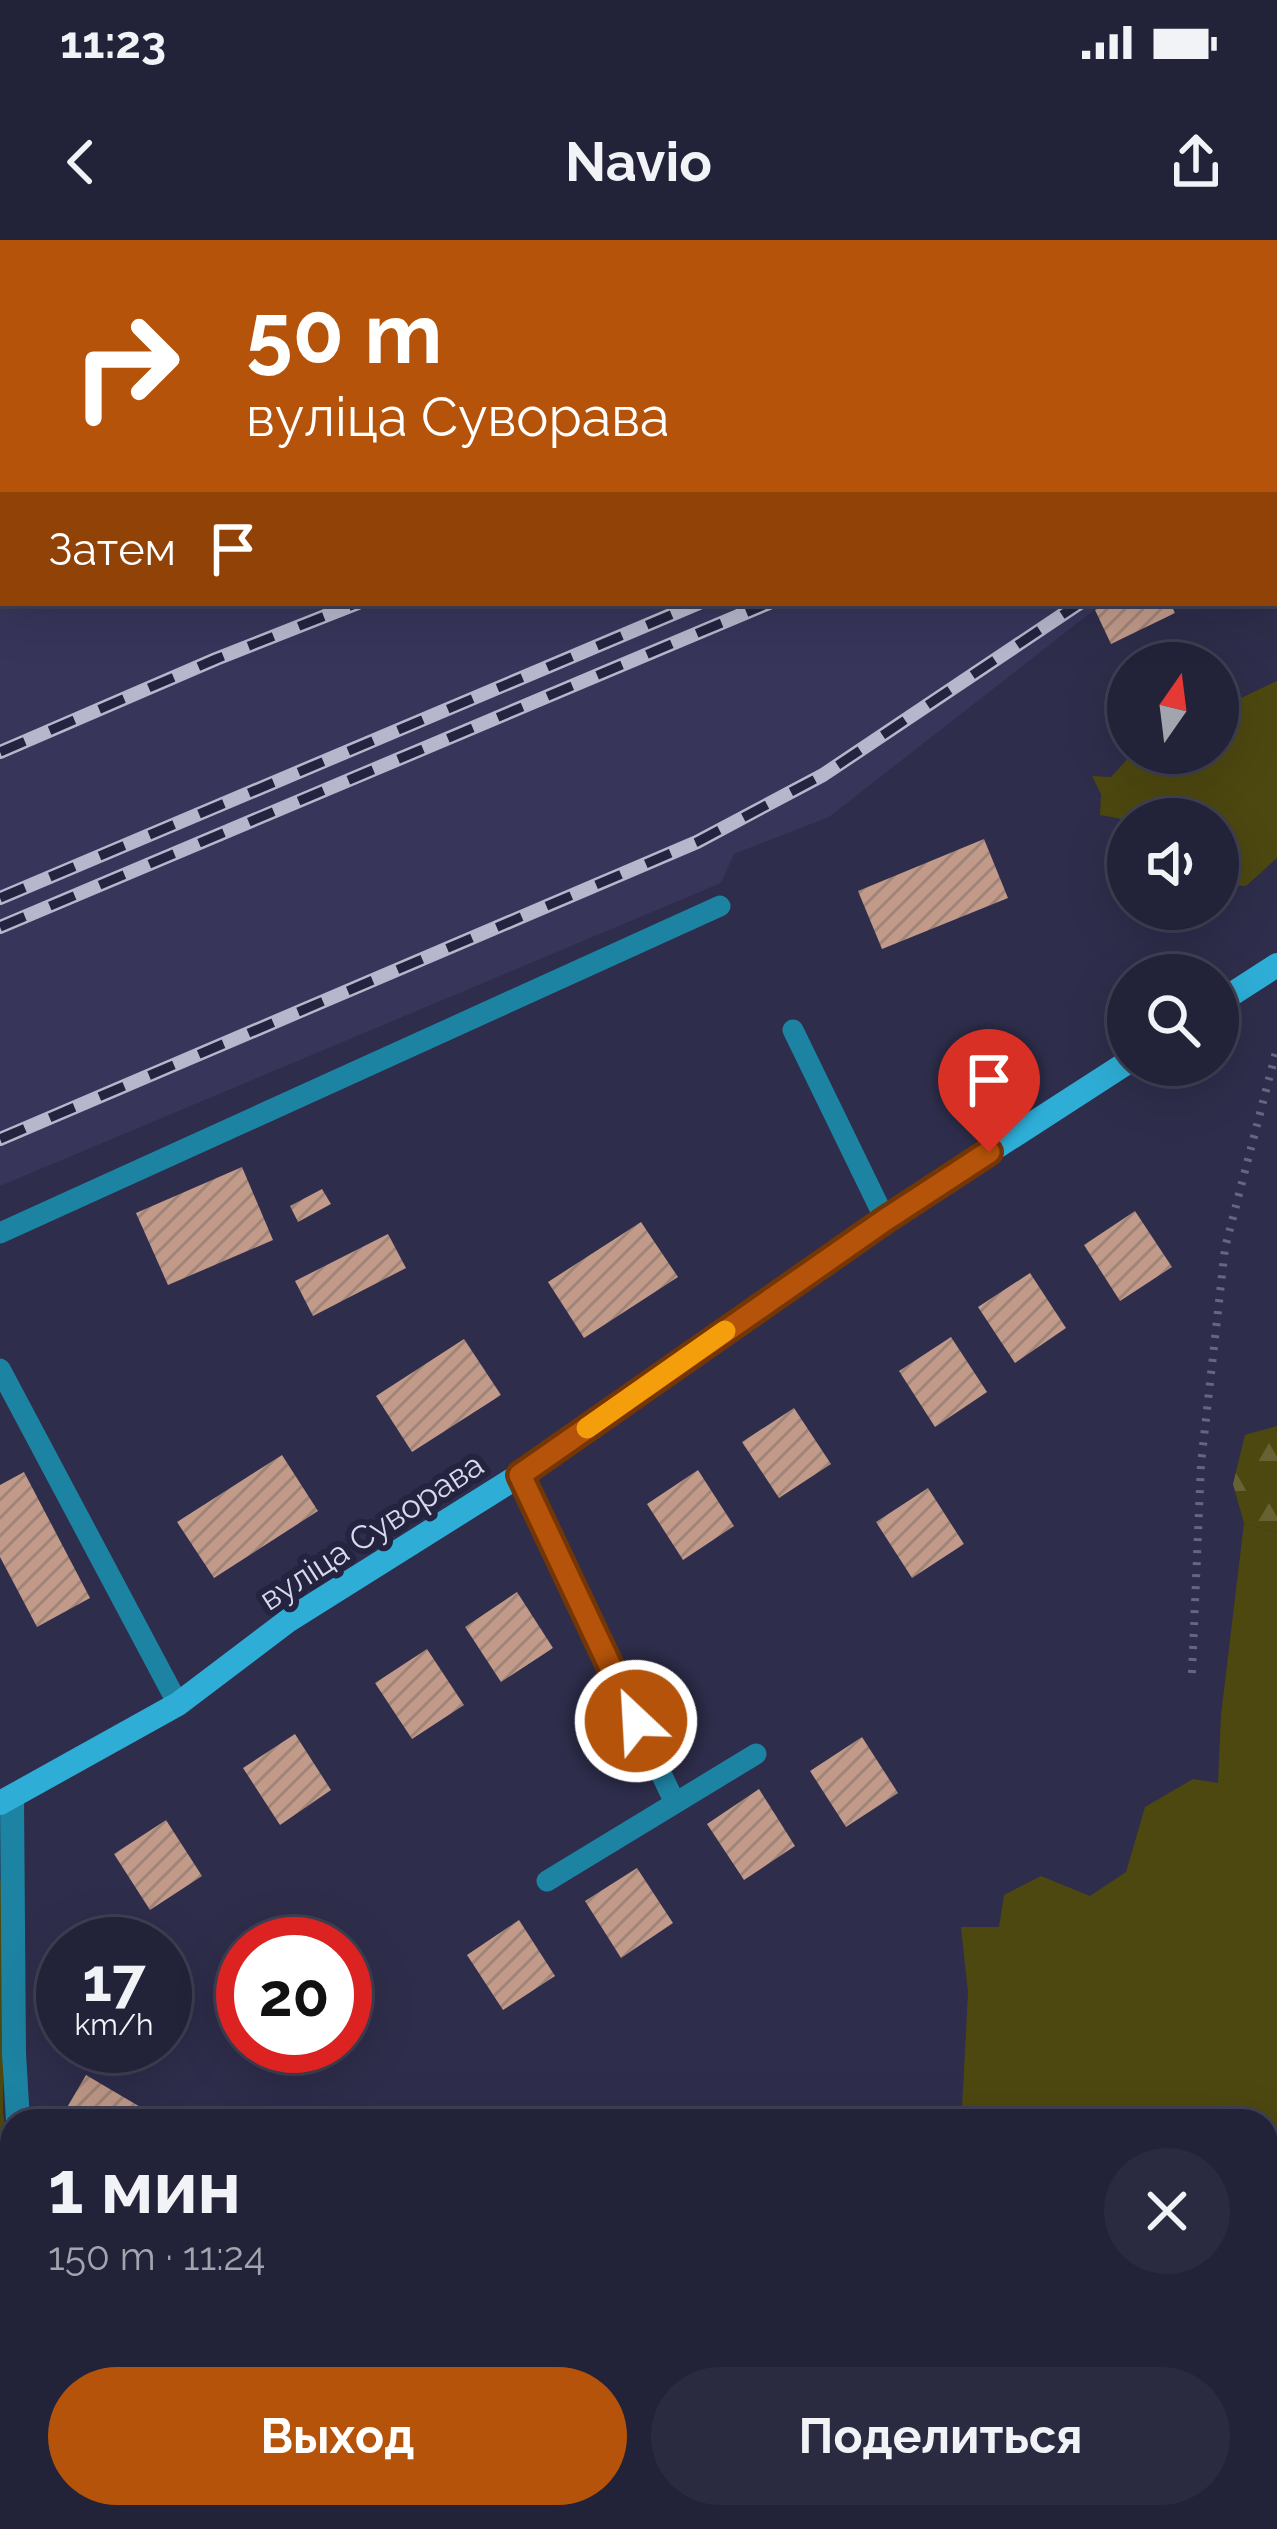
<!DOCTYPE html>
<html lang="ru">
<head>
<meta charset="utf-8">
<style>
  :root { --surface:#222238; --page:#2a2a40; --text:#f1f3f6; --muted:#a2a4ae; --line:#3f3f53; --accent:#b45309 }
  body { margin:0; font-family:Raleway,sans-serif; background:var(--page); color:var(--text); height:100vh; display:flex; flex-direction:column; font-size:45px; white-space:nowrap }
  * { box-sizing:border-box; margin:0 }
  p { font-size:39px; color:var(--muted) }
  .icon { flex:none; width:66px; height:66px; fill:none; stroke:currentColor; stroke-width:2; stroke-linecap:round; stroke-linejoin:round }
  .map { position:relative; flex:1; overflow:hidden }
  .panel { position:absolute; left:0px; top:1869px; width:1278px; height:420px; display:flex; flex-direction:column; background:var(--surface); border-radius:36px 36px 0 0; box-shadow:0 12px 48px #0002,0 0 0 3px var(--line) }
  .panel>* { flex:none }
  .guide { position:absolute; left:0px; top:0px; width:1278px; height:366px; box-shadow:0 12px 48px #0002,0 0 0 3px var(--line); background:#b45309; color:#fff; overflow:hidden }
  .needle { width:78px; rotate:14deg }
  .controls { position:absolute; left:1107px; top:402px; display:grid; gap:24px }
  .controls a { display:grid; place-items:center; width:132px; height:132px; border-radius:50%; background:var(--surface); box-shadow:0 12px 48px #0002,0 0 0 3px var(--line); font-size:60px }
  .speed { position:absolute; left:36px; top:1677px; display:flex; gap:24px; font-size:60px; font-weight:700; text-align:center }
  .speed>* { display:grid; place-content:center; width:156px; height:156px; border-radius:50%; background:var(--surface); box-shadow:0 12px 48px #0002,0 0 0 3px var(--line); line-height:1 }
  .speed small { font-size:30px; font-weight:400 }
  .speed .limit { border:18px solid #d22; background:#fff; color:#111 }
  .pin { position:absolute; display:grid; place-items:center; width:102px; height:102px; color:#fff; margin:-123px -51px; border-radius:50% 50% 50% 0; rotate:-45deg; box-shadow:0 0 12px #0007 }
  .pin .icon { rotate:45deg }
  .me { position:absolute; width:132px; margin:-66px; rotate:335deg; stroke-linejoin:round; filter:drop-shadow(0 0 9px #0008) }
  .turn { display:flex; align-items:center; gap:42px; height:252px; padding:0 48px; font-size:54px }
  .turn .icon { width:156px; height:156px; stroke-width:2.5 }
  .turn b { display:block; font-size:84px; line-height:102px }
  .then { display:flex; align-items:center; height:114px; padding:0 48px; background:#0003; gap:24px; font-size:45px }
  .round { display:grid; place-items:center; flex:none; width:126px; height:126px; border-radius:63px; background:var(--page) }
  .summary { display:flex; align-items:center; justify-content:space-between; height:204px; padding:0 48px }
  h1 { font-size:72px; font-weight:700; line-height:90px }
  .action { display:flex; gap:24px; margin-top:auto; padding:24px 48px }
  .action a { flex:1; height:138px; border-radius:72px; background:var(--accent); color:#fff; font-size:48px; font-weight:700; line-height:138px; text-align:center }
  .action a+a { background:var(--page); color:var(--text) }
  .status { display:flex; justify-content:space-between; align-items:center; height:84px; padding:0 60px; background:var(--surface); direction:ltr }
  .status svg { height:33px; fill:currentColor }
  header { display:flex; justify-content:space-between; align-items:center; height:156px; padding:0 48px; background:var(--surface); font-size:54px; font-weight:700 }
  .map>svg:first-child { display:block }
</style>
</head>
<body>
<div class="status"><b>11:23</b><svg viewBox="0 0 49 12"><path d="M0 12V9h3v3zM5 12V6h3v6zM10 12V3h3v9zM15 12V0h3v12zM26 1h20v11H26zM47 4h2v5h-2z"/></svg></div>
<header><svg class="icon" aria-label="back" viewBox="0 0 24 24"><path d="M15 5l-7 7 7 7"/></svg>Navio<svg class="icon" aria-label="share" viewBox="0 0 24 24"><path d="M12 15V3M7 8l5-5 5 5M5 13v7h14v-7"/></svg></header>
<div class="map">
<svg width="1277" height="2289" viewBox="0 0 1277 2289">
  <defs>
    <pattern id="forest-firs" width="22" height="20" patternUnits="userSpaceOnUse" patternTransform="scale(3)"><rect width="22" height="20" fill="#4d4810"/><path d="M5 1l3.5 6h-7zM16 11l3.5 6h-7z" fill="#666233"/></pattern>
    <pattern id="building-hatch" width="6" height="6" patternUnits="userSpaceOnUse" patternTransform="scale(3)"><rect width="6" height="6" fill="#c19a89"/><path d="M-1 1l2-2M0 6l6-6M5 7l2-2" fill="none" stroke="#a18478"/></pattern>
  </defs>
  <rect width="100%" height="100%" fill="#2e2d4b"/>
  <path fill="#37355a" d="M0,285H3V363H1103L829,577L734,614L721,643L0,946Z"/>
  <g fill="#4d4810">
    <path d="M141,0H1277V3H134Z"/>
    <path d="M1277,441V618L1246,646L1218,645V579L1128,580L1100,575L1101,554L1092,536L1111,537L1133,513H1218V469Z"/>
    <path d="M1244,1283L1277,1293V1889L1267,1900L1266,1953V1881H1059L1053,1870L962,1868L968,1753L961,1687H999L1004,1655L1041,1636L1090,1656L1126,1632L1145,1567L1193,1539L1218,1543L1221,1475Z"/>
    <path d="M0,1640L4,1649L3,1873L12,1932V1990L0,1977Z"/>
    <path d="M1266,1979L1277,1991V2097L1266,2108Z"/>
    <path d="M907,2277H1183L1182,2289H902Z"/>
  </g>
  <g fill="url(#forest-firs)">
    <path d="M1277,1186V1293L1244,1283L1233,1244L1245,1195Z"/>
    <path d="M1277,1889V1991L1266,1979L1267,1900Z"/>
    <path d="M1277,2097V2289H1182L1183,2277H1266V2108Z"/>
  </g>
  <g fill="url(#building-hatch)">
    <path d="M1110,363H1170L1175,373L1111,404L1095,370Z"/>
    <path d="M984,599L1008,658L882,709L858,651Z"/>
    <path d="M242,927L273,1000L168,1045L136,973Z"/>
    <path d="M322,949L331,964L298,982L290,966Z"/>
    <path d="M1135,971L1172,1027L1120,1061L1084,1005Z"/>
    <path d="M641,982L678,1037L584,1098L548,1042Z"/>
    <path d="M388,994L406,1028L313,1076L295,1041Z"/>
    <path d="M1030,1033L1066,1088L1015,1123L978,1067Z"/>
    <path d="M951,1097L987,1152L935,1187L899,1131Z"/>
    <path d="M464,1099L501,1155L412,1212L376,1156Z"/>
    <path d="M794,1168L831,1224L779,1258L742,1202Z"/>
    <path d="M282,1215L318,1271L214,1338L177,1282Z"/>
    <path d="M698,1230L734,1286L683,1320L647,1264Z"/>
    <path d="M24,1232L90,1358L37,1387L0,1317V1245Z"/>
    <path d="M928,1248L964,1304L912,1338L876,1282Z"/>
    <path d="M517,1352L553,1408L501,1442L465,1387Z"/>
    <path d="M427,1409L464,1465L412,1499L375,1443Z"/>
    <path d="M295,1494L331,1550L280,1585L243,1528Z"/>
    <path d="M862,1497L898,1553L846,1587L810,1531Z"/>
    <path d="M759,1549L795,1606L744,1640L707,1584Z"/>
    <path d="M166,1580L202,1636L150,1670L114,1614Z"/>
    <path d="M637,1628L673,1683L621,1718L585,1661Z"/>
    <path d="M519,1680L555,1736L503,1770L467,1715Z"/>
    <path d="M86,1835L142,1868L134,1881H71L62,1876Z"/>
    <path d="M539,2277H591L584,2289H559Z"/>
    <path d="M633,2277H639L660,2289H626Z"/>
  </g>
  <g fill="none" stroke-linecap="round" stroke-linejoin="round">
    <path stroke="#666680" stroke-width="8" stroke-dasharray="3 9" stroke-linecap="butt" d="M1192,1433L1201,1224L1225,1008L1277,808"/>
    <g stroke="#1d83a3" stroke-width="21">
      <path d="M1275,305L1277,304"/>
      <path d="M793,790L885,979"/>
      <path d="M0,993L720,666"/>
      <path d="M0,1129L178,1464"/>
      <path d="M520,1235L675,1563"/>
      <path d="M547,1641L756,1514"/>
    </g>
    <g stroke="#1d83a3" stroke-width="24">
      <path d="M12,1557L14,1813L18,1881"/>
      <path d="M720,2277L744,2289"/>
    </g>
    <g stroke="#2eaed7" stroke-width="24">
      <path d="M79,3L86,0"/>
      <path d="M0,37L3,36"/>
      <path d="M1218,763L1277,725"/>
      <path d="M0,1563L178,1464L289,1380L520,1235L885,979L1128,822"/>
    </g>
    <defs>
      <g id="rail">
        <path d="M1275,85L1277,84"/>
        <path d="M1275,123L1277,122"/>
        <path d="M1275,153L1277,152"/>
        <path d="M1275,187H1277"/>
        <path d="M1275,236L1277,235"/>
        <path d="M0,512L216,419L358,363"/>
        <path d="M0,658L699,363"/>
        <path d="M0,687L769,363"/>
        <path d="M0,899L697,602L823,535L1080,363"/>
        <path d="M0,1991L12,2005"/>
        <path d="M213,2277L219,2289"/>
      </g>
    </defs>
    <use href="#rail" stroke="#b6b6cc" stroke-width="14"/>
    <use href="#rail" stroke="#242340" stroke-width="9" stroke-dasharray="27" stroke-linecap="butt"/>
  </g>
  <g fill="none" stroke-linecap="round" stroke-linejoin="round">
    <defs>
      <path id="route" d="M636,1481L520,1235L885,980L989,912"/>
    </defs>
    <use href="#route" stroke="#753606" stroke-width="30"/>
    <use href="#route" stroke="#b45309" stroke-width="21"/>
    <path stroke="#f59e0b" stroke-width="21" d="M587,1188L725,1091"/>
  </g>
  <g text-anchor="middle" stroke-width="12" stroke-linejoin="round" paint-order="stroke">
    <g font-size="33" fill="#d8d9ec" stroke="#242340">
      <text transform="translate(371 1291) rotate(-33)" y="12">вуліца Суворава</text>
    </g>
  </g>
</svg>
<div class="controls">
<a><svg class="needle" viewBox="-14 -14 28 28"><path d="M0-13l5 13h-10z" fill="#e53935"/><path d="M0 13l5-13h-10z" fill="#a2a4ae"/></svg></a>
<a><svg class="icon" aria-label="sound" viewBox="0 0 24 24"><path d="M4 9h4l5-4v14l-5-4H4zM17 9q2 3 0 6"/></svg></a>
<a><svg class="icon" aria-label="search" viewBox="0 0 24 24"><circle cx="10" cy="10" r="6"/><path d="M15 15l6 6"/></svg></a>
</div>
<div class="speed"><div>17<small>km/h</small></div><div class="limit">20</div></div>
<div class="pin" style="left:989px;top:912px;background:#d93025"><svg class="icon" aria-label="arrive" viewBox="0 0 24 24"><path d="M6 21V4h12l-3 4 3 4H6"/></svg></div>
<svg class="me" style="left:636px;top:1481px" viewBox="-20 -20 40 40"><circle r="17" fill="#b45309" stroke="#fff" stroke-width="3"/><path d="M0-11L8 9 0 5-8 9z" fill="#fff"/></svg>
<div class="guide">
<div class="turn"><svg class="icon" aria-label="right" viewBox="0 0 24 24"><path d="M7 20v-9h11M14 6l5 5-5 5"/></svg><div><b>50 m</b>вуліца Суворава</div></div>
<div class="then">Затем<svg class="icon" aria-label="arrive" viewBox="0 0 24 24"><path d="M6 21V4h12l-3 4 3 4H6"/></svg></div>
</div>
<section class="panel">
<div class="summary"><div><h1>1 мин</h1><p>150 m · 11:24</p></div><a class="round"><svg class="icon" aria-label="close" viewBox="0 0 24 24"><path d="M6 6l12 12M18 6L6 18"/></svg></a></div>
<div class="action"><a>Выход</a><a>Поделиться</a></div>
</section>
</div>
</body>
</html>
